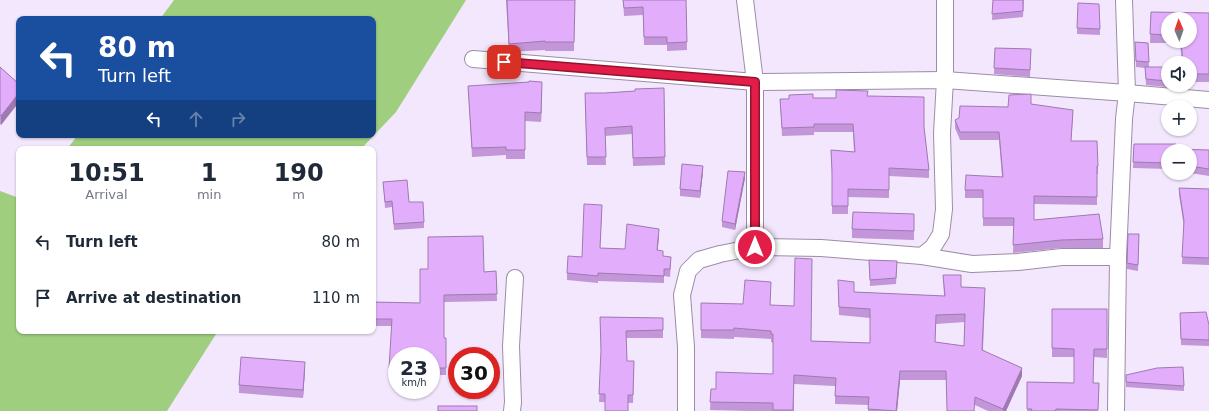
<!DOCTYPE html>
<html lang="en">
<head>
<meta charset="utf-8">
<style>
  :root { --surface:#fff; --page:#f2f2f3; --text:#1f2937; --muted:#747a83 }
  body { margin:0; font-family:"DejaVu Sans",sans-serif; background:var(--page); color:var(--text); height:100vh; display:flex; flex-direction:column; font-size:15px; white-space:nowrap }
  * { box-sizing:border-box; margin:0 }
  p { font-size:13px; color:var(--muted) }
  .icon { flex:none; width:22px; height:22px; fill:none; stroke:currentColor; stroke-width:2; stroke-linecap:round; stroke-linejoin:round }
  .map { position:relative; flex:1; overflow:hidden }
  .side { position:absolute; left:16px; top:146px; width:360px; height:188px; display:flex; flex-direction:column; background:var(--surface); border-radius:8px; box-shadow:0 1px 3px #0004 }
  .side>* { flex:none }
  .guide { position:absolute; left:16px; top:16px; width:360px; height:122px; border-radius:8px; box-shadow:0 1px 3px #0004; background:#1a4fa0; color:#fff; overflow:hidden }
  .needle { width:26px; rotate:358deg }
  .controls { position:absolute; left:1161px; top:12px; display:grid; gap:8px }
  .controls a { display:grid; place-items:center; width:36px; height:36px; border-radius:50%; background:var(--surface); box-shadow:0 1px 3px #0004; font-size:20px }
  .speed { position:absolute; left:388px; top:347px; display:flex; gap:8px; font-size:20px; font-weight:700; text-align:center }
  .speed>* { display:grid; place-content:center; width:52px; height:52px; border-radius:50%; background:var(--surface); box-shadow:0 1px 3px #0004; line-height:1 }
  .speed small { font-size:10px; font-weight:400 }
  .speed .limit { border:6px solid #d22; background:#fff; color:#111 }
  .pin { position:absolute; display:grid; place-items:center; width:34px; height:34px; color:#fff; margin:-17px; border-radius:8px; box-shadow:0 2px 6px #0006 }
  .me { position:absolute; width:44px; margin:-22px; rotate:0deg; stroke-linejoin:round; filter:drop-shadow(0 0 3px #0008) }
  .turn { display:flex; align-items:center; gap:14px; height:84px; padding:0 16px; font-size:18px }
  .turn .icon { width:52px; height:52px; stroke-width:2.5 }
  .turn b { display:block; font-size:28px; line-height:34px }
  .lanes { display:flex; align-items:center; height:38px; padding:0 16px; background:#0003; justify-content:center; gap:20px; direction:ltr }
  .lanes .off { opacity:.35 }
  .eta { display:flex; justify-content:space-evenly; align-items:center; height:68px; text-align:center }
  .eta b { font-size:24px; font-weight:700; line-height:28px }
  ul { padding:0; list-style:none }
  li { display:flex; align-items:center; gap:12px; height:56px; padding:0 16px }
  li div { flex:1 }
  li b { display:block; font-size:15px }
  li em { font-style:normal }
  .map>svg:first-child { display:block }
</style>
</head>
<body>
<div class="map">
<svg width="1209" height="411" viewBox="0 0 1209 411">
  <rect width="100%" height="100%" fill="#f3e7fe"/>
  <g fill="#9ece7e">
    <path d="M174,0H466L396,112L361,149H67L78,135H373V19H160Z"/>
    <path d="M0,191L19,198V331H218L167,411H0Z"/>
  </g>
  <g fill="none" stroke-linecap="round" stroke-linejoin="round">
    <defs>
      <g id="minor">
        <path d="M745,0L755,82V247"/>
        <path d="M473,59L755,82L945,80L1127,93L1124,0"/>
        <path d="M922,256L933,247L941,234L944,209L942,133L945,80V0"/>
        <path d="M512,411L513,402L511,346L515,278"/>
        <path d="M686,411V347L682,295L688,271L699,260L720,254L755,247L821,248L922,256L972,264L1018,262L1062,257H1118"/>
        <path d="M1116,411L1118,257L1124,119L1127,93L1209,100"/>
      </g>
    </defs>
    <use href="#minor" stroke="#9c8da7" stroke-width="18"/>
    <use href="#minor" stroke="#fff" stroke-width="16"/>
  </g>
  <g fill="#c296d9" fill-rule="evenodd">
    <path d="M506,0H575L574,51H545V50L509,52Z"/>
    <path d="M623,0H686L687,50L667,51V45H644L643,15L624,16Z"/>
    <path d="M993,0H1024L1023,17L992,20Z"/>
    <path d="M1151,12L1209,13V82H1190V63H1182L1180,43H1150ZM1168,19H1190V41H1168Z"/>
    <path d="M1077,28L1100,29V35L1077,34Z"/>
    <path d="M1135,42L1148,43L1149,67L1167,73V87L1146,85L1145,68L1136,67Z"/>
    <path d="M995,48L1031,49L1030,77L994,74Z"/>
    <path d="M0,67L19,84V102L1,125L0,124Z"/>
    <path d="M468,86L542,91L541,122L525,121V159H506V155L472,157Z"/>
    <path d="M664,88L665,165L633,166L632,134L605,136L606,165H587L585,101L605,93L635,91Z"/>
    <path d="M868,96L924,128L929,170V178L889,176V198L848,197V214H832V178L831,150L854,152L853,132H814V135L782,136L780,99L836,98Z"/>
    <path d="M1031,104L1073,118L1071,141L1098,166V174H1097V205L1034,204V220L1103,239V248H1061L1013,253L1014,226H983V198H965V190L1002,177L999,140H960L955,128V120Z"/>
    <path d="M1134,144L1176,149L1209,150V176L1190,173V151H1168V169L1133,168Z"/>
    <path d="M703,172L700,198L680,196V189Z"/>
    <path d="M745,178L735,230L722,227V221Z"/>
    <path d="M383,182L409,202L424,222V228L394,230L392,207L385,208Z"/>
    <path d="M1179,188L1209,189V265L1182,264L1184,227L1179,195Z"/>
    <path d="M602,212L600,248L625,249L659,236L657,250L671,264L670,277L664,276V283L598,281V283L567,280V273L582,257Z"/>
    <path d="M914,214V240L852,238V229Z"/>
    <path d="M1128,234H1139L1138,271L1127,269Z"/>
    <path d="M869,260L897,267L896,284L870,286Z"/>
    <path d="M496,271L497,301L444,302V338H446V375H431V356H397V375L389,374L392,326H373V302L420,303L484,272Z"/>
    <path d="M943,275L961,287L985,297L983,350L1022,376L1006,411H988L975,405L946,380H900L897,411H868V405L835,404V386L794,384V411H749L710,410L711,389H716L773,374V343L771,342V339L734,337V339L701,338V303L743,304L771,290L770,305L811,341L870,343V318L839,315L838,288L854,292L944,296ZM965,322L964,346L935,342L936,324Z"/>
    <path d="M1052,309H1107V358L1094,357L1093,383H1099L1098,411H1027V382L1074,383V357H1052Z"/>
    <path d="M1180,313L1209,325V346L1181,345Z"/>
    <path d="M600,317L663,318V338H626L627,361L634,369L633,403L599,402L601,353Z"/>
    <path d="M305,370L303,398L239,393V385Z"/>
    <path d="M1126,375L1184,386V391L1126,387Z"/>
  </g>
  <g fill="#9e7ab0">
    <path d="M542,82V91L541,122V113Z"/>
    <path d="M19,93V102L1,125V116Z"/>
    <path d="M703,166V172L700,198V191Z"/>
    <path d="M745,172V178L735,230V224Z"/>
    <path d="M659,229V236L657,258V250Z"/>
    <path d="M305,362V370L303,398V390Z"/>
    <path d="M1022,368V376L1006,411H1003V409Z"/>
    <path d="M900,371V380L897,411H896Z"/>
  </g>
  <g fill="#e2aefc" stroke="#9e7ab0" fill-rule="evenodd">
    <path d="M507,0H575L574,42H545V41L509,44Z"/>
    <path d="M623,0H686L687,42L667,43V37H644L643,7L624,8Z"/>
    <path d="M993,0H1023V11L992,14Z"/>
    <path d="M1078,3L1099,4L1100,29L1077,28Z"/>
    <path d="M1151,12L1209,13V74H1190V63H1183L1181,41H1190V19H1168V35L1150,34Z"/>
    <path d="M1135,42L1148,43L1149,62L1136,61Z"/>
    <path d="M995,48L1031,49L1030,70L994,68Z"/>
    <path d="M0,67L19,84V93L1,116L0,115Z"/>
    <path d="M1145,67H1167V81L1146,79Z"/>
    <path d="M529,81L542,82L541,113L525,112V150H506V147L472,148L468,86L529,82Z"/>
    <path d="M664,88L665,157L633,158L632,126L605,128L606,157H587L585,93H605L635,91V89Z"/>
    <path d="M836,90L868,91L867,96L924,97V127L929,170L889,168V190L848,189V206H832V171L831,150L855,152L853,124H814V127L782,128L780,99H789V95L813,94V98H836Z"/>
    <path d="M1031,94V104L1073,110L1071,141H1097L1098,166H1097V197L1034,196V220L1099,214L1103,239L1061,240L1013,245L1014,218H983V190H965L966,175L1003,177L999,132H960L955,120L959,118L960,106L1008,107L1009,95Z"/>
    <path d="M1134,144H1176V149L1209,150V169L1190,166V151H1168V163L1133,162Z"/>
    <path d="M682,164L703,166L700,191L680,189Z"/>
    <path d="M728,171L745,172L735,224L722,221Z"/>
    <path d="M407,180L409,202H423L424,222L394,224L392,201L385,202L383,182Z"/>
    <path d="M1179,188L1209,189V258L1182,257L1184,221Z"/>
    <path d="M584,204L602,205L600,248L625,249L627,224L659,229L657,250L663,251V256L671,257L670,269H664V276L598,273V276L567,273L568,256L582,257Z"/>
    <path d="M853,212L914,214V231L852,229Z"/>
    <path d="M1128,234H1139L1138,265L1127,263Z"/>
    <path d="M483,236L484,272L496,271L497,294L444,295V338H446V368H431V356H397V368H389L392,319H373V302L420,303V269H428V237Z"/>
    <path d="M795,258L812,259L811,341L870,343V309L839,307L838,280L854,282V292L945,296L943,275H961V287L985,288L982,350L1022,368L1003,409L975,397L974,411H947L946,371H900L896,411L868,409L869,397L835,396L836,378L794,375L793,410H773V403L710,402L711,389H716V372L773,374V334H771V331L734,328V330H701V303L743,304L745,280L771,282L770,305L794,306ZM965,314L964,346L935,342L936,315Z"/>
    <path d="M869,260L897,261L896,278L870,280Z"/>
    <path d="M1052,309H1107V349H1094L1093,383H1099L1098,410L1056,409L1055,411H1031L1032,409H1027V382L1074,383V349L1052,348Z"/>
    <path d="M1206,312L1209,325V340L1181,339L1180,313Z"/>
    <path d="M600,317L663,318V330L626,331L627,361H634L633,395H628V411H605V394H599L601,350Z"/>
    <path d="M241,357L305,362L303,390L239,385Z"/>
    <path d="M1183,367L1184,386L1126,382V375L1157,368Z"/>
    <rect x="438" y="406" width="39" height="5"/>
  </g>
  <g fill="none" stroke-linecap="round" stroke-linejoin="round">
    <defs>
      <path id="route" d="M504,62L755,82V247"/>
    </defs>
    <use href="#route" stroke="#92132f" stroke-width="10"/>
    <use href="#route" stroke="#e11d48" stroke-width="7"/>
  </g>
</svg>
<div class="controls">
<a><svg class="needle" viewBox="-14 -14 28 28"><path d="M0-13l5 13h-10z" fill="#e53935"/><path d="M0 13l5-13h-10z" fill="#747a83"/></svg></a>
<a><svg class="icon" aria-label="sound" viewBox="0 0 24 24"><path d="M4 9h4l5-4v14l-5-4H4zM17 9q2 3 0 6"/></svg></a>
<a>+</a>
<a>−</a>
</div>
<div class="speed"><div>23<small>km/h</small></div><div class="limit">30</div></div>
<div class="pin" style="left:504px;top:62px;background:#d93025"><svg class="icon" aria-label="arrive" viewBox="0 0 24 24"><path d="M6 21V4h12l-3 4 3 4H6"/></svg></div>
<svg class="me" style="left:755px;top:247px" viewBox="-20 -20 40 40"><circle r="17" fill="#e11d48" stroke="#fff" stroke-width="3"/><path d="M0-11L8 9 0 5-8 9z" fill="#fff"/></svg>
<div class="guide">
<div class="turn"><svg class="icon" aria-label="left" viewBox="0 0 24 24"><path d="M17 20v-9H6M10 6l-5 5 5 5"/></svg><div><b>80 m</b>Turn left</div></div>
<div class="lanes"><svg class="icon" aria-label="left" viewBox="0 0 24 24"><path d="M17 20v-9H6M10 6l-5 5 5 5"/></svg><svg class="icon off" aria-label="ahead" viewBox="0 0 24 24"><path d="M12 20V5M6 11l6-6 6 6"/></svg><svg class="icon off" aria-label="right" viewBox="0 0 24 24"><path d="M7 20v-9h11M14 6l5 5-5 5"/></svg></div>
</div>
<section class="side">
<div class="eta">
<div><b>10:51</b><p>Arrival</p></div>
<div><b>1</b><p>min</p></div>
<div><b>190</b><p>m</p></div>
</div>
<ul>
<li><svg class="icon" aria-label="left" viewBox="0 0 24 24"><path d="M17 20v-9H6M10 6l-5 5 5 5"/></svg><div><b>Turn left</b></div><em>80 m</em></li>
<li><svg class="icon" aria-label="arrive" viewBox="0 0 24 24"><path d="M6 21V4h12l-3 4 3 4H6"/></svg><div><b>Arrive at destination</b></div><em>110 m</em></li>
</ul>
</section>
</div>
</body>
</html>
